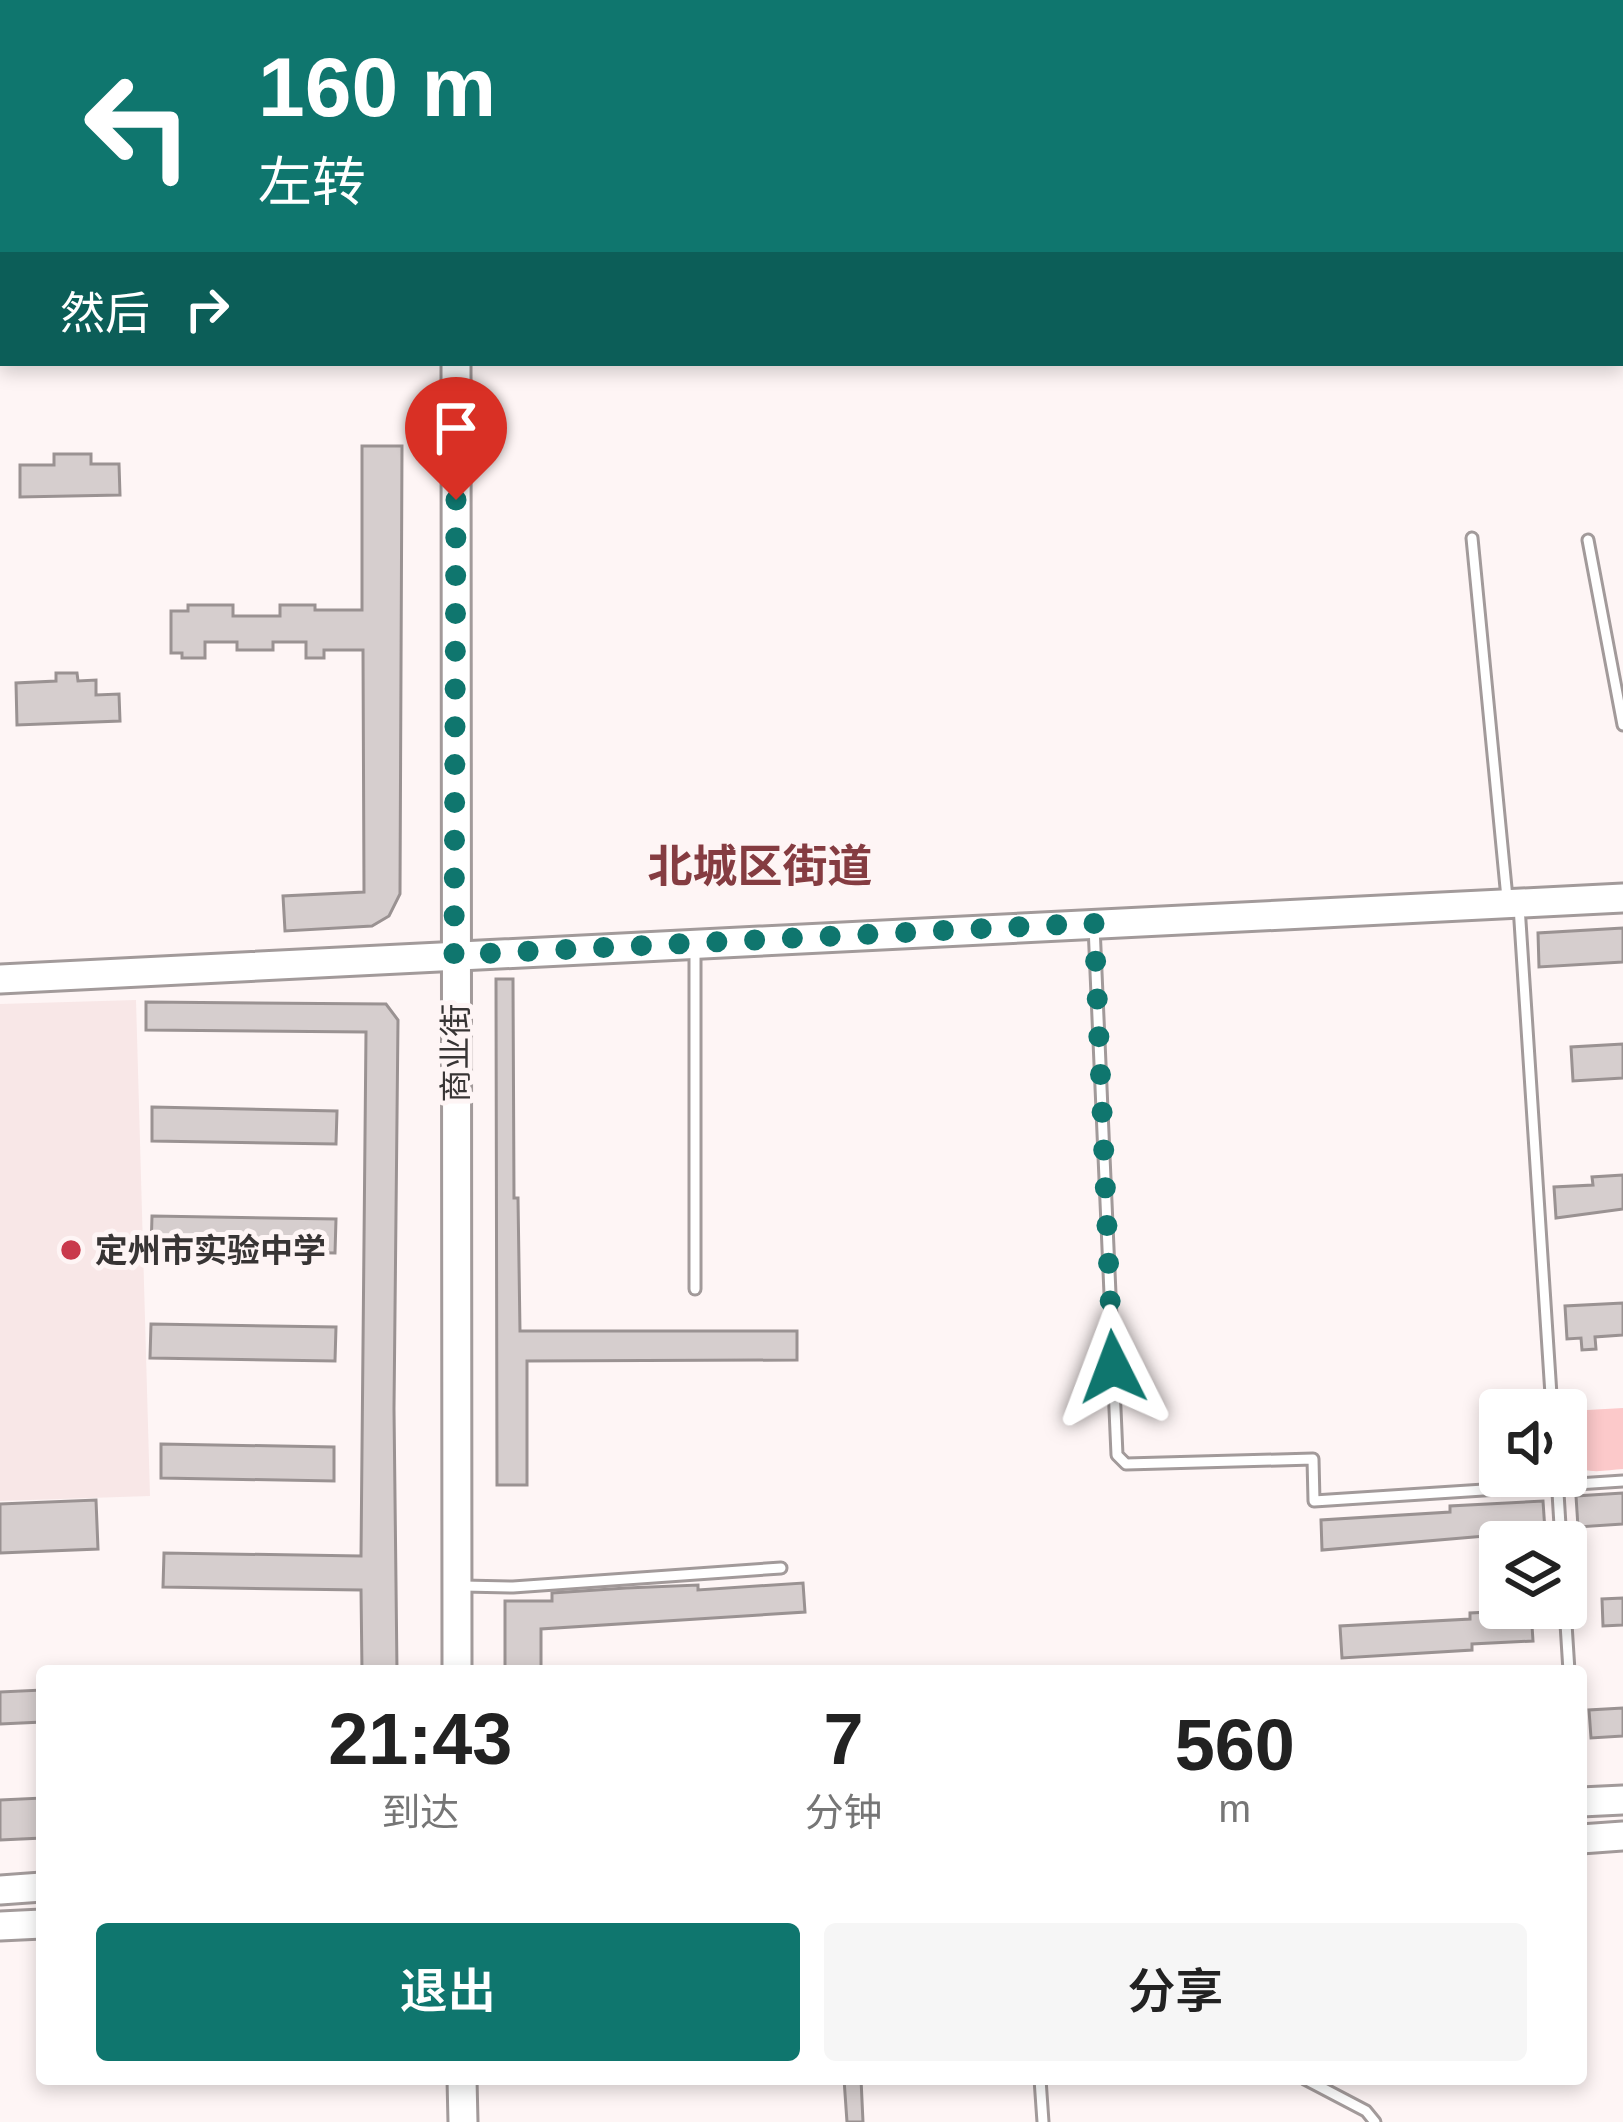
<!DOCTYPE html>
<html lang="zh">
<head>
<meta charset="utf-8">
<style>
  :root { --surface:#fff; --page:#f6f6f6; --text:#222; --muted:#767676; --accent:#0f766e }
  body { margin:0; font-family:Helvetica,"Noto Sans SC",sans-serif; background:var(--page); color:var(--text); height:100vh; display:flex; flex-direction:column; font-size:45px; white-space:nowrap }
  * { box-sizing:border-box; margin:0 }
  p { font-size:39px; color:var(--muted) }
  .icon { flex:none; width:66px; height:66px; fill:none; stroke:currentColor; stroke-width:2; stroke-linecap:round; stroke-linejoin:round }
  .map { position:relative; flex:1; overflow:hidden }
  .side { position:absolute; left:36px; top:1665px; width:1551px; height:420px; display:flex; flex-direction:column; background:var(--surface); border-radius:12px; box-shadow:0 6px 18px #0003 }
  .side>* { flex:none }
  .guide { position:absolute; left:0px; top:0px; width:1623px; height:366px; box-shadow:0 6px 18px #0003; background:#0f766e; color:#fff; overflow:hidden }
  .fabs { position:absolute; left:1479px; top:1389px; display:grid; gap:24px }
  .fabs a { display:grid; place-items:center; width:108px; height:108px; border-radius:12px; background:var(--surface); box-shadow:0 6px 18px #0003; font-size:60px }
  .pin { position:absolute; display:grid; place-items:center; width:102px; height:102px; color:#fff; margin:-123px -51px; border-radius:50% 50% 50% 0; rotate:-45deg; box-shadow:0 0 12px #0007 }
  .pin .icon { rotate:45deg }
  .me { position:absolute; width:132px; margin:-66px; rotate:357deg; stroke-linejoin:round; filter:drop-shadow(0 0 9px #0008) }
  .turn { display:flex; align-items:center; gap:42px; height:252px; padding:0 60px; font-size:54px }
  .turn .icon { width:156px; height:156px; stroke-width:2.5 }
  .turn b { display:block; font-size:84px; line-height:102px }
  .then { display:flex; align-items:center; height:114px; padding:0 60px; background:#0003; gap:24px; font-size:45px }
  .eta { display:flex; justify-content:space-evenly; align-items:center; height:204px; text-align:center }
  .eta b { font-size:72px; font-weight:600; line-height:84px }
  .action { display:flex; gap:24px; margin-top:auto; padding:24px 60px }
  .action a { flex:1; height:138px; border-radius:12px; background:var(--accent); color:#fff; font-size:48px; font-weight:600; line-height:138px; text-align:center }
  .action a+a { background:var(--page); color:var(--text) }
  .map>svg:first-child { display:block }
</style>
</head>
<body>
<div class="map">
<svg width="1623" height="2122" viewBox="0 0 1623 2122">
  <rect width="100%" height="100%" fill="#fef5f5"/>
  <path fill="#f8e7e7" d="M136,1000L150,1496L0,1501V1004Z"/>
  <path fill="#fcc9ca" d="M1623,1408V1469C1605,1470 1585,1476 1572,1462L1569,1411Z"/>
  <g fill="#d6cece" stroke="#9a9292" stroke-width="3">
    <path d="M362,446H402L400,894L389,916L372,926L285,931L283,896L364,892L363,650H324V658H306V642H273V650H237V642H205V658H182V653H171V611H188V605H233V616H280V605H315V610H362Z"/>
    <path d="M54,454H91V464H119L120,495L20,497V465H54Z"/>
    <path d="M56,673H77L78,681L96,680V695L119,694L120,721L17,725L16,683L56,681Z"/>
    <path d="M1623,928V962L1539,967L1538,933Z"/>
    <path d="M496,979H513L514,1198H518L520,1331H797V1360L527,1361V1485H497Z"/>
    <path d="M146,1002L386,1004L398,1020L394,1409L397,1671H362L361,1590L163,1587L164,1553L361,1556L366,1032L146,1030Z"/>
    <path d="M1623,1044V1078L1573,1081L1571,1047Z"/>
    <path d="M152,1107L337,1111L336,1144L152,1141Z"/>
    <path d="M1623,1175V1209L1556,1218L1554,1187L1593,1185L1592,1177Z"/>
    <path d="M152,1216L336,1219L335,1253L151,1250Z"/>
    <path d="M1623,1303V1335L1595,1337L1596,1349L1582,1350L1581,1338L1567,1339L1565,1306Z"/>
    <path d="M151,1324L336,1327L335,1361L150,1358Z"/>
    <path d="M161,1444L334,1447V1481L161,1478Z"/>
    <path d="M1623,1493V1524L1578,1527L1576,1496Z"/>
    <path d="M96,1500L98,1549L0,1553V1504Z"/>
    <path d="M1543,1501L1545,1531L1322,1550L1321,1520L1450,1512V1506Z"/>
    <path d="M803,1583L805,1612L541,1629V1671H505V1601H552V1593L626,1588L698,1585V1590Z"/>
    <path d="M1623,1598V1625L1603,1626L1602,1599Z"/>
    <path d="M1531,1610L1533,1641L1472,1644V1650L1342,1658L1340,1626L1470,1619V1613Z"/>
    <path d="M42,1690V1722L0,1724V1692Z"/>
    <path d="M1623,1708V1736L1591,1738L1589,1710Z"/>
    <path d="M42,1798V1838L0,1840V1800Z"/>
    <path d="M844,2079H861L863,2122H847Z"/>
  </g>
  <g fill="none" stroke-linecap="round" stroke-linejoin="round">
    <defs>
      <g id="lane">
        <path d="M1472,538L1507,898"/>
        <path d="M1588,540L1623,725"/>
        <path d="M1519,906L1552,1410"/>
        <path d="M1094,926L1117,1455L1126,1464L1313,1459L1314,1501L1623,1481"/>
        <path d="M695,1289V946"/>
        <path d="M1557,1476L1561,1542"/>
        <path d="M463,1586L513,1587L781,1568"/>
        <path d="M1565,1608L1569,1671"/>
        <path d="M1040,2079L1043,2122"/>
        <path d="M1305,2079L1366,2111L1375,2122"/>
      </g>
      <path id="street" d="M929,0V3"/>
      <g id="secondary">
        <path d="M428,0L429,3"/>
        <path d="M0,131H3"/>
        <path d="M1620,206H1623"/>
        <path d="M456,363L457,1671"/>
        <path d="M0,979L1623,898"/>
        <path d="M1581,1802L1623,1800"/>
        <path d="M1581,1839L1623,1836"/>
        <path d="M0,1890L42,1887"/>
        <path d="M0,1926L42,1924"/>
        <path d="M462,2079L463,2122"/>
      </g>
    </defs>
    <use href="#lane" stroke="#a29a9a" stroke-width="15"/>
    <use href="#street" stroke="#a29a9a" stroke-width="24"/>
    <use href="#secondary" stroke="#a29a9a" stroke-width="33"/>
    <use href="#lane" stroke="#fff" stroke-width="9"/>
    <use href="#street" stroke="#fff" stroke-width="18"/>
    <use href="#secondary" stroke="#fff" stroke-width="27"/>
  </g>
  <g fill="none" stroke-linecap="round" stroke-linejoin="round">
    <path stroke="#0f766e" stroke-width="21" stroke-dasharray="0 37.8" d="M456,500L454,955L1094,923L1113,1367"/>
  </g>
  <circle fill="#c9394c" stroke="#fef5f5" stroke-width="4.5" cx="71" cy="1250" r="12"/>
  <g text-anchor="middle" stroke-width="10" stroke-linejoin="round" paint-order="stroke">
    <g font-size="33" fill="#383535" stroke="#fef5f5">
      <text transform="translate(455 1053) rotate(-90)" y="12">商业街</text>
    </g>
    <g font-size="33" font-weight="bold" fill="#383535" stroke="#fef5f5" text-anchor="start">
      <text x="95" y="1262">定州市实验中学</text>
    </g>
    <g font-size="45" font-weight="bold" fill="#853c41" stroke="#fef5f5">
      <text x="760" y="882">北城区街道</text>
    </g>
  </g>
</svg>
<div class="fabs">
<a><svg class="icon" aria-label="sound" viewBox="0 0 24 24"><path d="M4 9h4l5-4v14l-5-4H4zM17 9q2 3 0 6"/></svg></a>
<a><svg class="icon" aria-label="layers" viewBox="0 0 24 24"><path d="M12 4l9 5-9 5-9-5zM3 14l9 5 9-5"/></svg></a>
</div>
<div class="pin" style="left:456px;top:500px;background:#d93025"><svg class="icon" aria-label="arrive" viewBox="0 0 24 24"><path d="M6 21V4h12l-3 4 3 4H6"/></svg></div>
<svg class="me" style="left:1113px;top:1367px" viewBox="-20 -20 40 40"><path d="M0-17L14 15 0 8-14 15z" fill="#0f766e" stroke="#fff" stroke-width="4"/></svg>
<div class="guide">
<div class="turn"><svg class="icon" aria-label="left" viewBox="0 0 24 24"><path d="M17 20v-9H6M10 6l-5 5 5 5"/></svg><div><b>160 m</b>左转</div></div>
<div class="then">然后<svg class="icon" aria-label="right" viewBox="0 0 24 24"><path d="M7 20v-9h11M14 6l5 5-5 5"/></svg></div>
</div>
<section class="side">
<div class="eta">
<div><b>21:43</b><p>到达</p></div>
<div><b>7</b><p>分钟</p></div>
<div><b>560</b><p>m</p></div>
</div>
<div class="action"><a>退出</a><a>分享</a></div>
</section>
</div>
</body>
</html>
